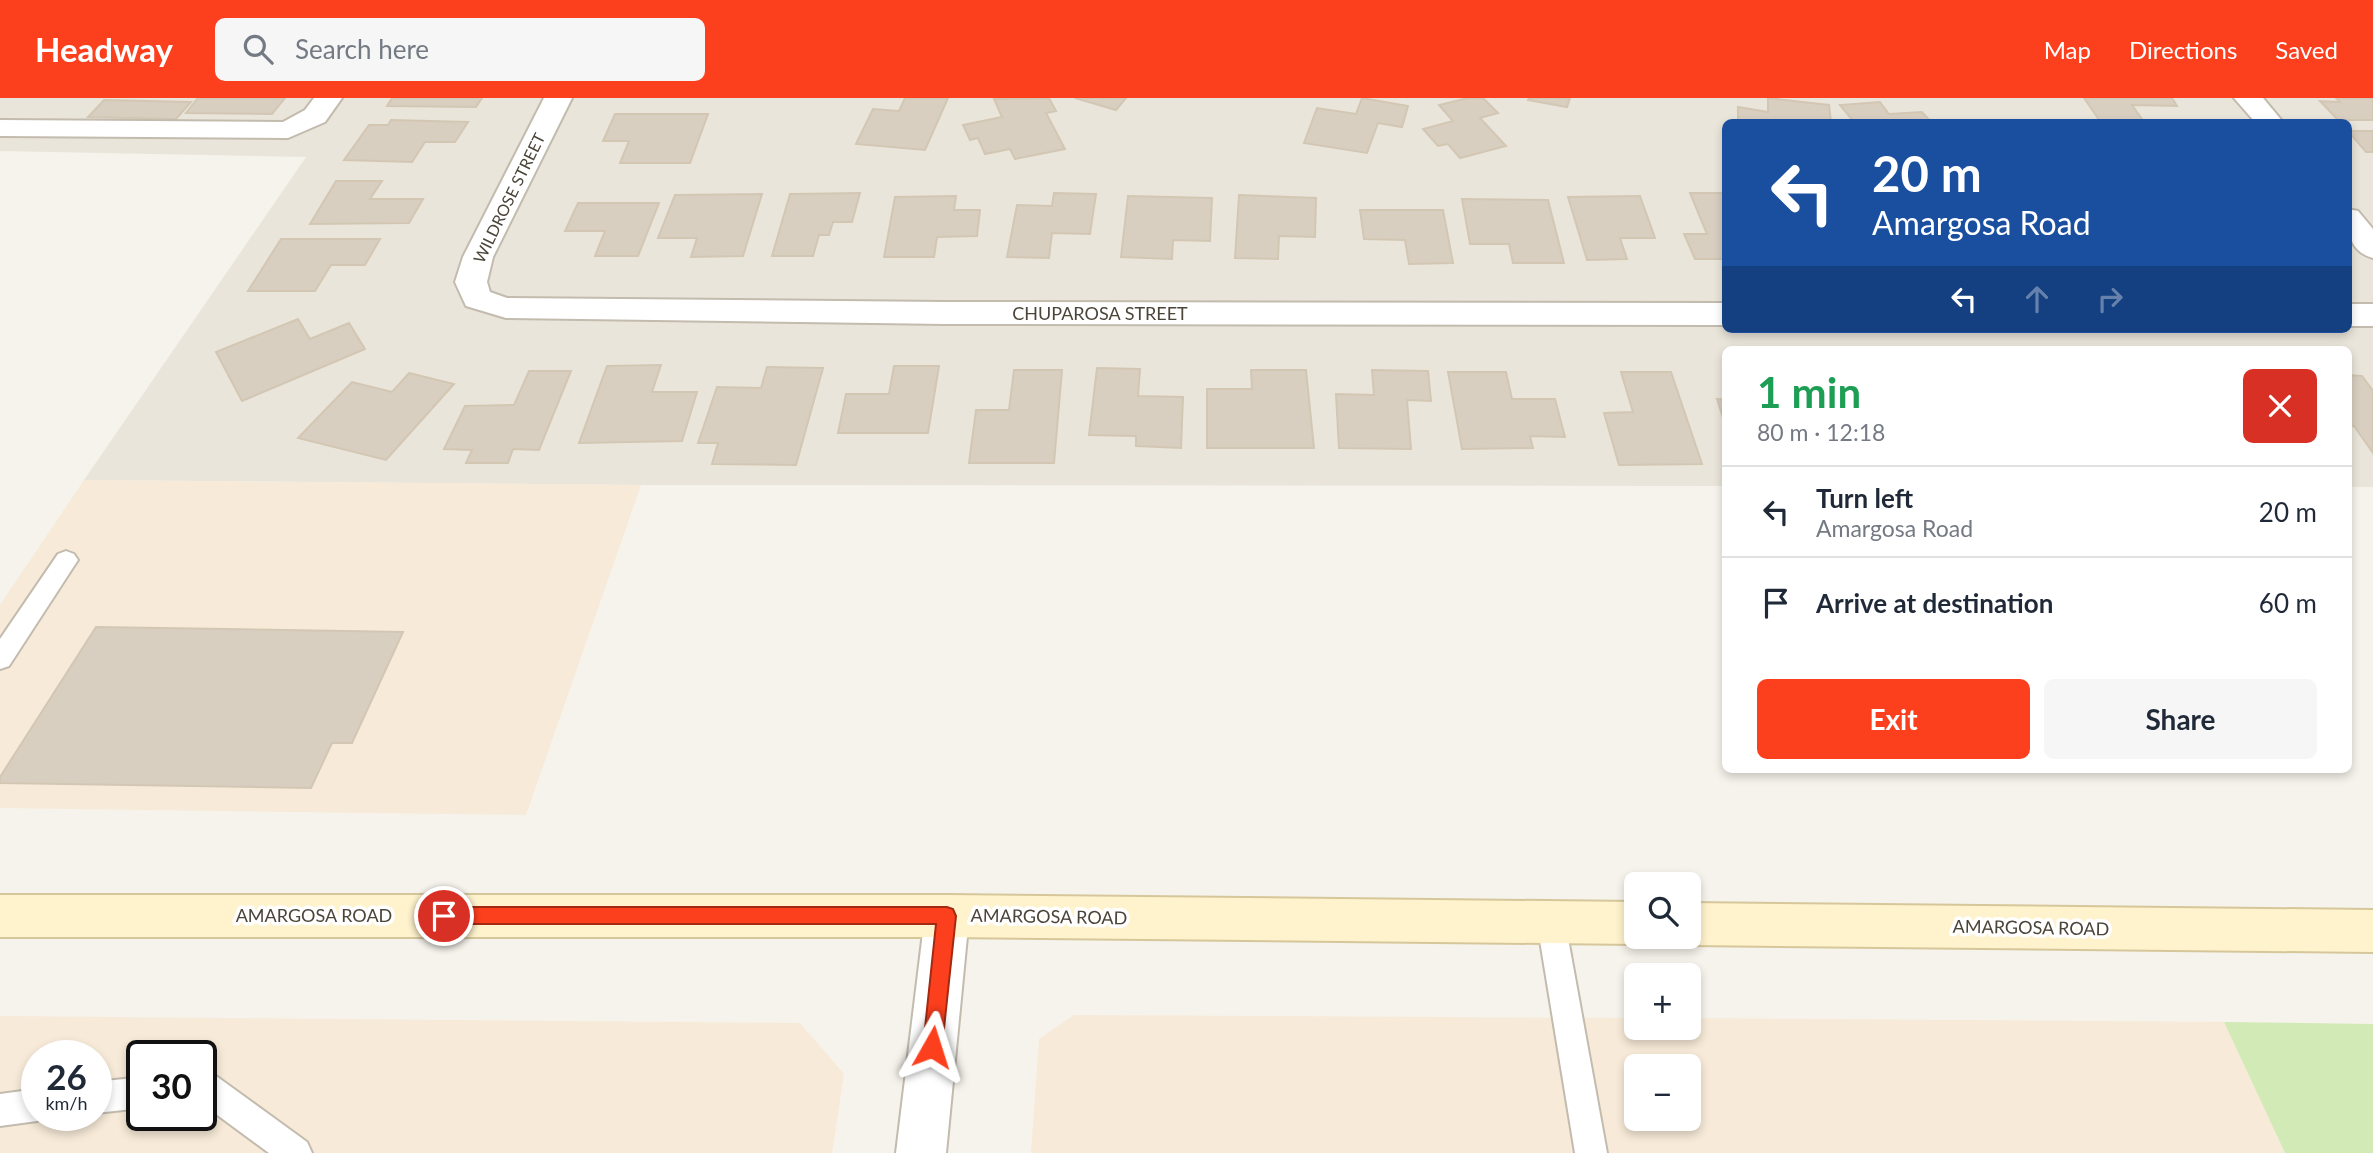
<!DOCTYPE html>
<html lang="en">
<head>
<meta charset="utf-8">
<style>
  :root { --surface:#fff; --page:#f6f6f7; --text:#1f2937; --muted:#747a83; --line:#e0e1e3; --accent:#fc3f1d }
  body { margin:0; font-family:Lato,sans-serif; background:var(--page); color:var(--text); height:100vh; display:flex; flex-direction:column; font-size:26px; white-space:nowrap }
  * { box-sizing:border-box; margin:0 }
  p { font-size:23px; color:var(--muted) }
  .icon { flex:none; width:38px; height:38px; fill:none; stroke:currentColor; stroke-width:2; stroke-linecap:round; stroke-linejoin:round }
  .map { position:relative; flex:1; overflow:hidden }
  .panel { position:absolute; left:1722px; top:248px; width:630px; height:427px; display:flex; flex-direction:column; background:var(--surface); border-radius:10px; box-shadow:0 4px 10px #0003 }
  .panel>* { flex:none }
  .hud { position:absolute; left:1722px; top:21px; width:630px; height:214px; border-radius:10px; box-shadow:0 4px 10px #0003; background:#1a4fa0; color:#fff; overflow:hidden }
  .tools { position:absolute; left:1624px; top:774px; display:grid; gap:14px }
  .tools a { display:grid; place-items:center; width:77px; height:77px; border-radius:10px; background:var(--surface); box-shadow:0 4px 10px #0003; font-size:35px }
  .speed { position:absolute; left:21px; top:942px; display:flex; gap:14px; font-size:35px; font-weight:700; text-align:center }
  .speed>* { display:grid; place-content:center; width:91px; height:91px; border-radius:50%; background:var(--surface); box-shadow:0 4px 10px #0003; line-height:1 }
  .speed small { font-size:18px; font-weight:400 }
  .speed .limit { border:4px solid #111; border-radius:10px; background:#fff; color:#111 }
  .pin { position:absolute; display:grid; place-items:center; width:60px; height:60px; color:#fff; margin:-30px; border:4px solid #fff; border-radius:50%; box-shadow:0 2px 7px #0007 }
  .me { position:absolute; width:77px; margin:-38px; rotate:6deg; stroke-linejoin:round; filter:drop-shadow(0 0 5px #0008) }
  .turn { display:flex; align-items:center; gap:24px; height:147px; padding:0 35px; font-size:32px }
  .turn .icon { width:91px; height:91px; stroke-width:2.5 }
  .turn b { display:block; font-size:49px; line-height:60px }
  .lanes { display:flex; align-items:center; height:66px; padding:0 35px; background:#0003; justify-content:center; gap:35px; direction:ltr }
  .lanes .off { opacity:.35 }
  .round { display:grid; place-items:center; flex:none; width:74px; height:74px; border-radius:10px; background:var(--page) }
  .overview { display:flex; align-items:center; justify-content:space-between; height:119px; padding:0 35px }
  h1 { font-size:42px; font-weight:700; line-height:52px; color:#1e9e55 }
  .button { display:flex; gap:14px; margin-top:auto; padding:14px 35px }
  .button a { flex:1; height:80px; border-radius:10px; background:var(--accent); color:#fff; font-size:28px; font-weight:700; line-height:80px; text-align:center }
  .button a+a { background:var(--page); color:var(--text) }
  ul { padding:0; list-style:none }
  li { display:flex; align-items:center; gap:21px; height:91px; padding:0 35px; border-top:2px solid var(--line) }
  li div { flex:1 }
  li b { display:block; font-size:26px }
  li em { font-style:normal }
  header { display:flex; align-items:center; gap:42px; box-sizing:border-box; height:98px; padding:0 35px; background:var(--accent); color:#fff }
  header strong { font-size:33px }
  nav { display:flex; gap:38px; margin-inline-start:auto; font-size:24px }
  .search { width:490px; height:63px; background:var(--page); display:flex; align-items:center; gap:18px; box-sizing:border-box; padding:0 24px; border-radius:10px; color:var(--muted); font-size:26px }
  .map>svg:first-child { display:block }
</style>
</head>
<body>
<header>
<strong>Headway</strong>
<div class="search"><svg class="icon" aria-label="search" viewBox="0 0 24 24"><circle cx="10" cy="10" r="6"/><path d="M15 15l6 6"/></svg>Search here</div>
<nav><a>Map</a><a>Directions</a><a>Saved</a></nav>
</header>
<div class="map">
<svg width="2373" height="1055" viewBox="0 0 2373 1055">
  <rect width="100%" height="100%" fill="#f6f3ec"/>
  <path fill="#eae5da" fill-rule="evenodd" d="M0,0H2373V389H2349L2348,252H1726L1725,388L641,387L84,382L306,59L0,53ZM1726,24H2348V231H1726Z"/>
  <g fill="#f7ead8" fill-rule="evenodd">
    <path d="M84,382L641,387L526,717L0,710V507Z"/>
    <path d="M1074,917L1636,920V929H1689V920L2224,924L2285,1055H1031L1039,941ZM1636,968H1689V1020H1636Z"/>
    <path d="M0,918L800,925L844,976L832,1055H0ZM37,957H96V1017H37ZM142,957H201V1017H142Z"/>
  </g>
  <path fill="#d2eab5" d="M2224,924L2373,926V1055H2285Z"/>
  <g fill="#d8cfc1" stroke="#d3c7b4" stroke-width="2">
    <path d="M198,0H285L272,16L186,15Z"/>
    <path d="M392,0H482L476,9L387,8Z"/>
    <path d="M905,0H948L925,52L856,46L873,11L899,13Z"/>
    <path d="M1049,0L1056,13L1046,15L1065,51L1015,61L1010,51L985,56L978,40L970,42L963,27L1002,19L994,1Z"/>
    <path d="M1075,0H1126L1116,12Z"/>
    <path d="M1362,0L1408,8L1402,29L1378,25L1367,55L1304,45L1317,10L1356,16Z"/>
    <path d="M1468,0H1483L1498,15L1480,20L1506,48L1460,60L1448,46L1438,48L1423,31L1453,23L1439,7Z"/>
    <path d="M1529,0H1570L1567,9L1528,2Z"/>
    <path d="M1768,0L1829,7L1831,24H1738V9L1768,14Z"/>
    <path d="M2084,0H2172L2177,8L2132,7L2144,24L2100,23Z"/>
    <path d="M2336,0H2373V22H2338L2320,3L2340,4Z"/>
    <path d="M104,2L191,4L176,21L88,19Z"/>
    <path d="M1880,4L1889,16L1922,14L1931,24H1854L1840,7Z"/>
    <path d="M615,16H708L690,65H620L629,43H603Z"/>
    <path d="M391,22L468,24L455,44H425L412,64L344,62L369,27H388Z"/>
    <path d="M2348,33H2373V54H2366Z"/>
    <path d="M336,83H382L370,101H423L409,125L310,126Z"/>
    <path d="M860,95L852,124H833L829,137H819L813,158H772L790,96Z"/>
    <path d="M1054,95L1096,96L1090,136L1052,135L1049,160L1007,159L1017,107L1052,108Z"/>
    <path d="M1690,95H1726V161H1695L1684,136H1707Z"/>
    <path d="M762,96L743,158L691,159L697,140H658L675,97Z"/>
    <path d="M1239,97L1316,100L1315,139L1279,138L1278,161L1235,160Z"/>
    <path d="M956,98L954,112H980L977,138L937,139L934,159H884L895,99Z"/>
    <path d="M1128,98L1212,100L1210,143L1173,142L1172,161L1121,159Z"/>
    <path d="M1640,98L1655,140H1620L1627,161L1587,162L1568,99Z"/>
    <path d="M1462,101L1548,102L1564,165H1513L1509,146H1470Z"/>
    <path d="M578,105H659L638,158H595L605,133H565Z"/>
    <path d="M1360,112H1443L1453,165L1409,166L1405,142L1364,141Z"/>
    <path d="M281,141H380L365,167H331L315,193H248Z"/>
    <path d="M298,221L310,241L349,225L365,251L242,303L216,254Z"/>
    <path d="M661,267L652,294H697L682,343L579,345L607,268Z"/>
    <path d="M894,268H939L928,335H838L846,296H889Z"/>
    <path d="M767,269L823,270L796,367L712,366L718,345H698L717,289L761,290Z"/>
    <path d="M1097,270L1140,271L1138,298L1183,299L1181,350L1136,348V338L1089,337Z"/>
    <path d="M1014,272H1062L1054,365H969L976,312H1009Z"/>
    <path d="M1251,272H1306L1314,350H1207V291H1252Z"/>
    <path d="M1372,272L1428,273L1431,303L1407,302L1411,351L1339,350L1336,296L1374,297Z"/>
    <path d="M529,273H571L539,352L513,351L508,365H466L472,352L444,351L465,308L514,307Z"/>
    <path d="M1448,274H1506L1512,301H1555L1565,339L1530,338L1533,350L1462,351Z"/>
    <path d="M1621,274H1671L1702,366L1619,367L1604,315L1633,314Z"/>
    <path d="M409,275L454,286L386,362L298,340L352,284L392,294Z"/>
    <path d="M2348,277L2362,278L2373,293V355L2354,328H2348Z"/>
    <path d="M1717,301L1726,302V329Z"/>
    <path d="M96,529L403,534L352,645H332L311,690L0,685V679Z"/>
  </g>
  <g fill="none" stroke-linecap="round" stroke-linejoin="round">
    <defs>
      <g id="service">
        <path d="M66,453L74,456L78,462L74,468L9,568L0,571V541L58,456Z"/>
        <path d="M1551,810L1561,814L1565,824L1607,1055H1575L1537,824L1541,814Z"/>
        <path d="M201,971L212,975L307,1044L312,1055H269L201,1005Z"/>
        <path d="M142,979V1010L96,1015V984Z"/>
        <path d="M37,991V1017L48,1018L37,1023L0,1028V996Z"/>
      </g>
      <g id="minor">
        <path d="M314,0H342L325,24L288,40L0,38V22L283,24L305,12Z"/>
        <path d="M544,0H572L493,159L487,184L490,194L507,200L945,204L1726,205V227L945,226L506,220L466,208L455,184L463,159Z"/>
        <path d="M2234,0H2263L2283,24H2255Z"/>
        <path d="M2348,111L2358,113L2373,131V160C2348,153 2348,133 2348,111Z"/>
        <rect x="2348" y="206" width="25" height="22"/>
        <path d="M947,797L963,803L969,818L946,1055H896L925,818L931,803Z"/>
      </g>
      <g id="secondary">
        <path d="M0,797H947L1636,804V838H1653L1636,846L947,839H0Z"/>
        <path d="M1689,805L2373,812V854L1689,847L1672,838H1689Z"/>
      </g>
    </defs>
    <use href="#service" stroke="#c2bbae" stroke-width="4"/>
    <use href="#minor" stroke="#c2bbae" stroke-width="4"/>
    <use href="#secondary" stroke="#d6c79b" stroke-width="4"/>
    <use href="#service" fill="#fff" fill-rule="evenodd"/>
    <use href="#minor" fill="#fff" fill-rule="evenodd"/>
    <use href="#secondary" fill="#fff3cd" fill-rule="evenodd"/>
  </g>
  <path fill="#fc3f1d" stroke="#a42913" stroke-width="2" d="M444,809H947L953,811L956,818L942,949L939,956L932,959L925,956L923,949L936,826H444L437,824L435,818L437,811Z"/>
  <g text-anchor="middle" stroke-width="7" stroke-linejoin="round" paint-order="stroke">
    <g font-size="16" fill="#4b4439" stroke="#fff">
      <text transform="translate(509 100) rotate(-64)" y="6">WILDROSE STREET</text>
    </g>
    <g font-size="18" fill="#4b4439" stroke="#fff">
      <text x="1100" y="222">CHUPAROSA STREET</text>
      <text x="314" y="824">AMARGOSA ROAD</text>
      <text transform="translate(1049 819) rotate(1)" y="6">AMARGOSA ROAD</text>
      <text transform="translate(2031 830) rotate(1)" y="6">AMARGOSA ROAD</text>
    </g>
  </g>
</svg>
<div class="tools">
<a><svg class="icon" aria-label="search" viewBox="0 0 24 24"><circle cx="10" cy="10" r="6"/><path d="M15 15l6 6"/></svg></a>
<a>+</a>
<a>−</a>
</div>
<div class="speed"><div>26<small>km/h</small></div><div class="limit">30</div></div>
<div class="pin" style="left:444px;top:818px;background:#d93025"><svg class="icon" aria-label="arrive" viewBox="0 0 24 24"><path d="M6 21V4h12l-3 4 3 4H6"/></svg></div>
<svg class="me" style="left:932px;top:949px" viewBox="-20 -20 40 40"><path d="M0-17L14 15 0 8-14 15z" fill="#fc3f1d" stroke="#fff" stroke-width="4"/></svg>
<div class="hud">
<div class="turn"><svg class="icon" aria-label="left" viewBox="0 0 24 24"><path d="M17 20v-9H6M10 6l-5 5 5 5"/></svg><div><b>20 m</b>Amargosa Road</div></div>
<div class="lanes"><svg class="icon" aria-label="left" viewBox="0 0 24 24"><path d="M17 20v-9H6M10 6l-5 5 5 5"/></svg><svg class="icon off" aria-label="ahead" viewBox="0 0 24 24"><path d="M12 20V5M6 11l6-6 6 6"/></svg><svg class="icon off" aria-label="right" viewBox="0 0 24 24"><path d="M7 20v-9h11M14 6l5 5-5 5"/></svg></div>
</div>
<section class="panel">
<div class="overview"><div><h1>1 min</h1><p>80 m · 12:18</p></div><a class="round" style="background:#d93025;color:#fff"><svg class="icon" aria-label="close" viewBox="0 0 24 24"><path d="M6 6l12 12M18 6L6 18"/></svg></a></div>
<ul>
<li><svg class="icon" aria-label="left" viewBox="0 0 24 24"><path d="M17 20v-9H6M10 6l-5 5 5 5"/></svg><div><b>Turn left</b><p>Amargosa Road</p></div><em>20 m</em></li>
<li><svg class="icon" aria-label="arrive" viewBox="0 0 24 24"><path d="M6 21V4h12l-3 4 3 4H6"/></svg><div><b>Arrive at destination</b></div><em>60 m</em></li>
</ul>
<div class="button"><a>Exit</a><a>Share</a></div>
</section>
</div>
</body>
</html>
